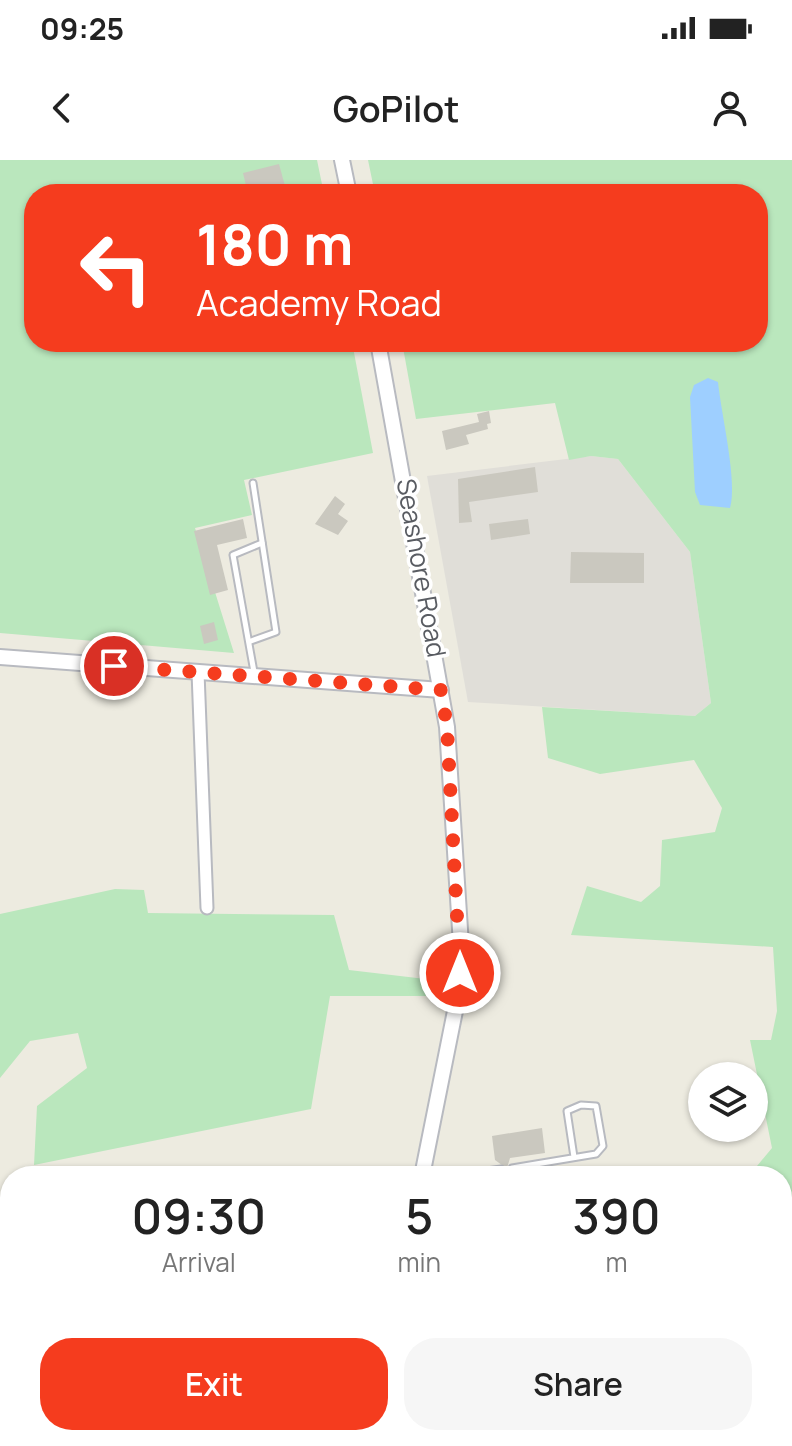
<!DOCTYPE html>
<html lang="en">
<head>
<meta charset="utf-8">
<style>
  :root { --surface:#fff; --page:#f6f6f6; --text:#222; --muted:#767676; --accent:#f53c1e }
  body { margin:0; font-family:Manrope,sans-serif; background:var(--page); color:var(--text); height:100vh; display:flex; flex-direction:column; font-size:30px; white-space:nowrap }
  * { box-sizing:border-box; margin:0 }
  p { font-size:26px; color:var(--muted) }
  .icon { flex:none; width:44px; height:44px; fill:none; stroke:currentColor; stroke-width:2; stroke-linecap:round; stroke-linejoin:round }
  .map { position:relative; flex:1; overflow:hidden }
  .sheet { position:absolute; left:0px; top:1006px; width:792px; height:280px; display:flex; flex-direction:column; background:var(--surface); border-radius:32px 32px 0 0; box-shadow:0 2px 6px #0004 }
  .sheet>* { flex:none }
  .banner { position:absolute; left:24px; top:24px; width:744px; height:168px; border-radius:32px; box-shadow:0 2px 6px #0004; background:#f53c1e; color:#fff; overflow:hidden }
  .buttons { position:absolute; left:688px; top:902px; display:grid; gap:16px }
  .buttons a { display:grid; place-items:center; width:80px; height:80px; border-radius:50%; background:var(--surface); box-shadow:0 2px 6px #0004; font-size:40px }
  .pin { position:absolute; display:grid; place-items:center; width:68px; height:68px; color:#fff; margin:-34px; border:4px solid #fff; border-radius:50%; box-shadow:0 2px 8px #0007 }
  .me { position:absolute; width:88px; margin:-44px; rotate:0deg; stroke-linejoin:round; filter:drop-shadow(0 0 6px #0008) }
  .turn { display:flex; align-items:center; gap:28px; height:168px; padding:0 40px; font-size:36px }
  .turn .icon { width:104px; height:104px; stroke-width:2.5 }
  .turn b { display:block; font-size:56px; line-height:68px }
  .eta { display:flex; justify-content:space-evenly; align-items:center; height:136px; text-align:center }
  .eta b { font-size:48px; font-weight:600; line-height:56px }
  .button { display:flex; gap:16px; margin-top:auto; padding:16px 40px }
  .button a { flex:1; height:92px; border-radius:32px; background:var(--accent); color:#fff; font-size:32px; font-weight:600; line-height:92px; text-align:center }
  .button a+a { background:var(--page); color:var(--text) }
  .status { display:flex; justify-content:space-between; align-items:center; height:56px; padding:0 40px; background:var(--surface); direction:ltr }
  .status svg { height:22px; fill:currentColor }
  header { display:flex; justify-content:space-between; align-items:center; height:104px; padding:0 40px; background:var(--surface); font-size:36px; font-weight:600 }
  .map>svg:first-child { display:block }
</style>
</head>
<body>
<div class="status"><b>09:25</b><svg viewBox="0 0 49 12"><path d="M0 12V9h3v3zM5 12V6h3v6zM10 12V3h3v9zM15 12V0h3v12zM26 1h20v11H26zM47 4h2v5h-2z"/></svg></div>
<header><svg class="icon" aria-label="back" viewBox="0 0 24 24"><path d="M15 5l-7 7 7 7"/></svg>GoPilot<svg class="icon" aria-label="person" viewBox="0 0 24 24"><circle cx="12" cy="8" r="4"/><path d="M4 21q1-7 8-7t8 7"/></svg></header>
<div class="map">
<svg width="792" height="1286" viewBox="0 0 792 1286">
  <rect width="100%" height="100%" fill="#edebe0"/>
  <path fill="#e0ded8" d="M591,296L618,299L690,392L711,543L695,556L468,542L427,316Z"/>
  <g fill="#bae7bd">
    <path d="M0,0H317L324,34H34V182H352L373,293L244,320L252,355L195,368L234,493L0,473Z"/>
    <path d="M368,0H792V1117L782,1116V1016H668L757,1006L772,988L750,880H771L777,851L773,787L571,775L587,726L641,742L660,726L662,680L715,672L722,648L694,600L600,614L548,598L542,547L695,556L711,543L690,392L618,299L591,296L569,300L555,243L416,259L402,182H758V34H375Z"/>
    <path d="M115,729L144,730L148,753L334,755L349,810L434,820L432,836H330L311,949L34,1005L37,946L87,908L78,873L30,881L0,918V754Z"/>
    <path d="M10,1108V1223H0V1109Z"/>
  </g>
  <path fill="#9ecfff" d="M708,218L718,222C721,253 738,323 730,348L700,345L695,332L690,237L694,225Z"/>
  <g fill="#cac8bf">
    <path d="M279,4L285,26L248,34L243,13Z"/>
    <path d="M489,251L491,263L487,264L488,269L466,275L469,284L446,290L442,271L479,262L477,254Z"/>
    <path d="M535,307L538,332L469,342L472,362L459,363L458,319Z"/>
    <path d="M335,336L345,344L338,354L348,361L338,375L315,364Z"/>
    <path d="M243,359L247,378L217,385L228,430L210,435L194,371Z"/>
    <path d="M528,359L530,374L491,380L489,364Z"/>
    <path d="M571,392L644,393V423H570Z"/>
    <path d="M214,462L218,480L204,484L200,466Z"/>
    <path d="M542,968L545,993L510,998L507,1008L513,1014L502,1016L506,1008L495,1000L492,976Z"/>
    <path d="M0,1225L10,1226V1258L0,1257Z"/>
    <path d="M131,1276L134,1286H99V1283Z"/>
    <path d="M295,1276H349L351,1286H298Z"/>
  </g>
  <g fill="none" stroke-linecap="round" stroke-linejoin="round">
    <defs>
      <g id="service">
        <path d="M251,481L276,472L253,323"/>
        <path d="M254,512L233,395L262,383"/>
        <path d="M512,1008L596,994L603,986L596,946L581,945L567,951L574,997"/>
        <path d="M423,1012L457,1015L501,1009"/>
        <path d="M167,1276L168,1286"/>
      </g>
      <g id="minor">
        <path d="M198,512L207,748"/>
        <path d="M699,1276L702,1286"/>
        <path d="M447,1286L482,1276"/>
      </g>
      <g id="tertiary">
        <path d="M342,0L349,34"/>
        <path d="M378,182L447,567L461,785L457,841L422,1016"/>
        <path d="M0,497L441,530"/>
        <path d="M0,1083L10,1082"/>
        <path d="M418,1276L421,1286"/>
      </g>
    </defs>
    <use href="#service" stroke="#b8bac0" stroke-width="9"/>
    <use href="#minor" stroke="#b8bac0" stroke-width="15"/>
    <use href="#tertiary" stroke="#b8bac0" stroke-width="18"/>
    <use href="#service" stroke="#fff" stroke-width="5"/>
    <use href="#minor" stroke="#fff" stroke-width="11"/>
    <use href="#tertiary" stroke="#fff" stroke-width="14"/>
  </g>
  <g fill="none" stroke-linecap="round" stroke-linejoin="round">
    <path stroke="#f53c1e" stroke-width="14" stroke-dasharray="0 25.2" d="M114,506L441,530L447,567L460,813"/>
  </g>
  <g text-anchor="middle" stroke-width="7" stroke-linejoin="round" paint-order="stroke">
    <g font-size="26" fill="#595c62" stroke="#fff">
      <text transform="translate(421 408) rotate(80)" y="9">Seashore Road</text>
    </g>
  </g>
</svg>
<div class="buttons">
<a><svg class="icon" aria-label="layers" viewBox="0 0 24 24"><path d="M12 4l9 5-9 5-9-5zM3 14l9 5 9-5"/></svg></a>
</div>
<div class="pin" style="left:114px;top:506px;background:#d93025"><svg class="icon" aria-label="arrive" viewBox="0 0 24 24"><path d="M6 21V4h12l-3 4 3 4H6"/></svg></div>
<svg class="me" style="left:460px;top:813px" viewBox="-20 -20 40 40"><circle r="17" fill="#f53c1e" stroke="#fff" stroke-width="3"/><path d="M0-11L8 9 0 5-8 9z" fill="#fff"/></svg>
<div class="banner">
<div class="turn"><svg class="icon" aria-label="left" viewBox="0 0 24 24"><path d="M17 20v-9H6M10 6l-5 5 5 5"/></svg><div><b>180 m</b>Academy Road</div></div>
</div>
<section class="sheet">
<div class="eta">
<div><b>09:30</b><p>Arrival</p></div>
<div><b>5</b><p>min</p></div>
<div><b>390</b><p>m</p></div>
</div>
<div class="button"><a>Exit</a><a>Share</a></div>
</section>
</div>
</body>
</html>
